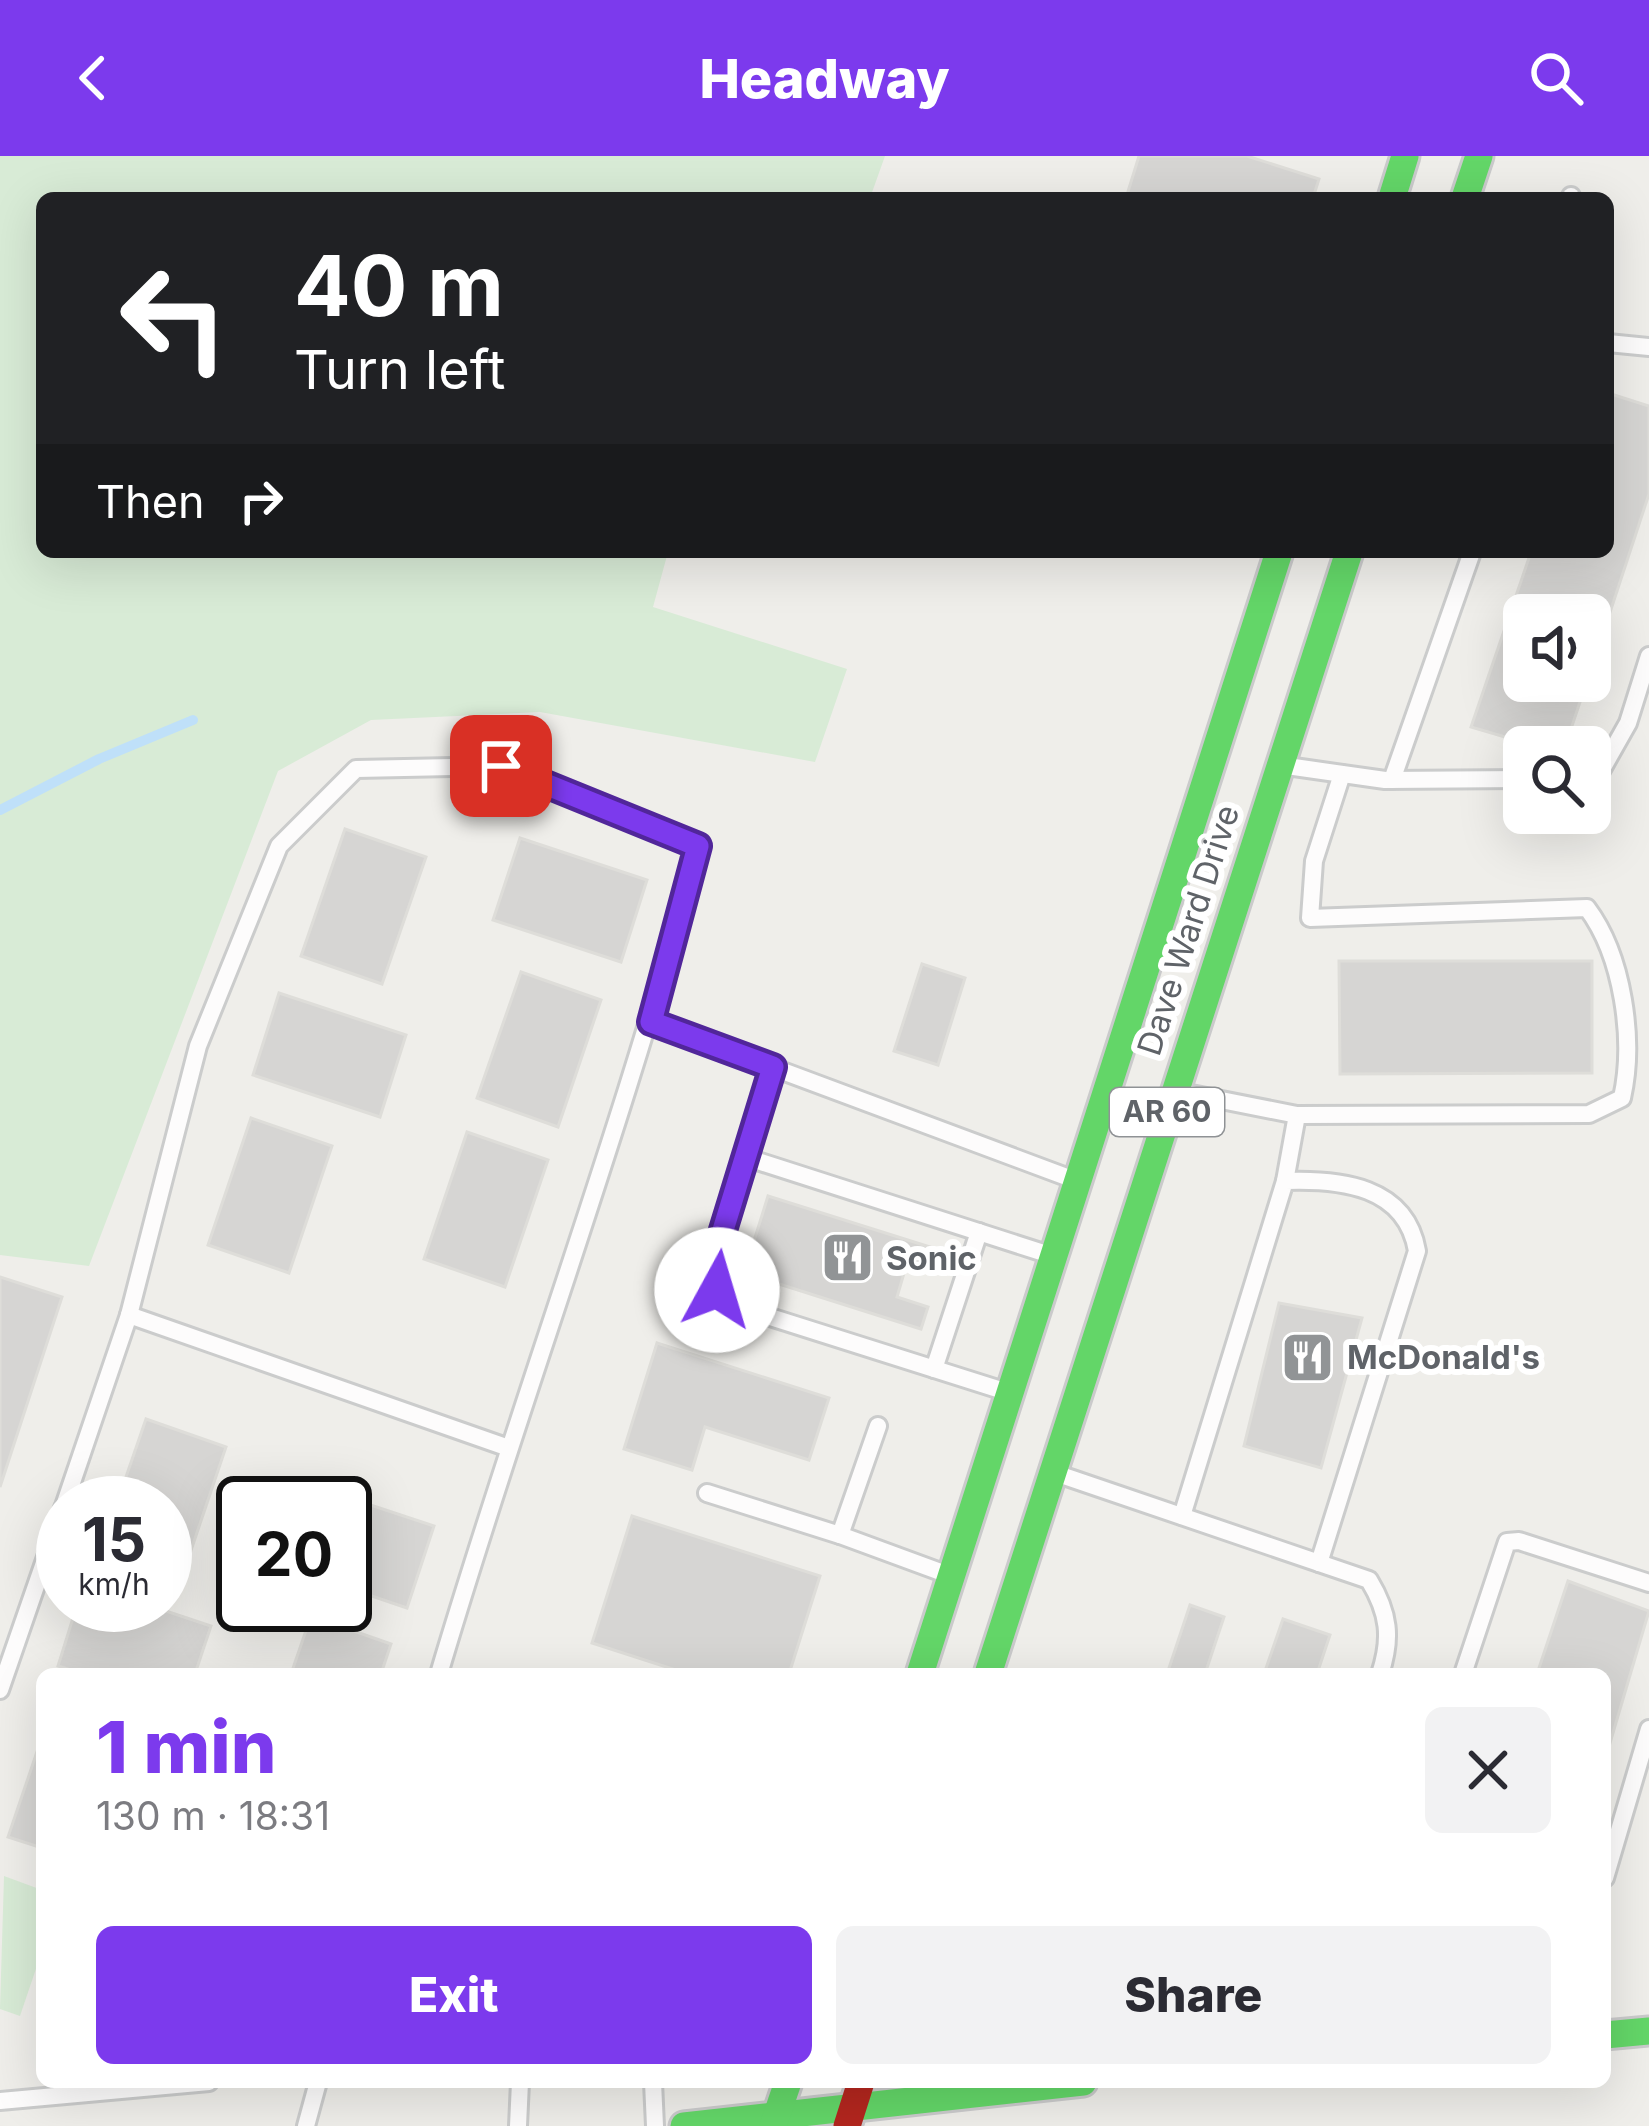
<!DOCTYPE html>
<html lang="en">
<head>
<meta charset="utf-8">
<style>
  :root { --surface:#fff; --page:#f2f2f3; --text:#2b2b33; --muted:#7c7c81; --accent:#7c3aed }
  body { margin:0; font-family:Inter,sans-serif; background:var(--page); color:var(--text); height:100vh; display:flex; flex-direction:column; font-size:45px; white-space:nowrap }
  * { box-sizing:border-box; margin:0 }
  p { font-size:39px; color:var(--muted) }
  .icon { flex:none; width:66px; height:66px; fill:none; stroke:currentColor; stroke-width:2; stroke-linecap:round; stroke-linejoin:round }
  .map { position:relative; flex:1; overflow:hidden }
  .details { position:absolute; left:36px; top:1512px; width:1575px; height:420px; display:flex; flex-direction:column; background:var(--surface); border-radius:18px; box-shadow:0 12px 48px #0002 }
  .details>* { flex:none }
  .guide { position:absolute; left:36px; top:36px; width:1578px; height:366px; border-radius:18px; box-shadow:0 12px 48px #0002; background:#202124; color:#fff; overflow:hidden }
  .fabs { position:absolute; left:1503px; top:438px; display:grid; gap:24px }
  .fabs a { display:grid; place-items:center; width:108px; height:108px; border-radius:18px; background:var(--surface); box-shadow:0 12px 48px #0002; font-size:60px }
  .speed { position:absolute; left:36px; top:1320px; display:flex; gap:24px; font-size:60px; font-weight:700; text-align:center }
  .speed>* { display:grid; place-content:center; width:156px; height:156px; border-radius:50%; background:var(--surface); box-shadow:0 12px 48px #0002; line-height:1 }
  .speed small { font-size:30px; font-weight:400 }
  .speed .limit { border:6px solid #111; border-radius:18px; background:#fff; color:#111 }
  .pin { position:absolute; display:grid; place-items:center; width:102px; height:102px; color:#fff; margin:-51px; border-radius:24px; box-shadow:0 6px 18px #0006 }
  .me { position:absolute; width:132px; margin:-66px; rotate:6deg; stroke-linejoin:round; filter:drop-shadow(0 0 9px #0008) }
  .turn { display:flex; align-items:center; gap:42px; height:252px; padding:0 60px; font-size:54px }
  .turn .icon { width:156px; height:156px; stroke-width:2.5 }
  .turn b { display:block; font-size:84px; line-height:102px }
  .then { display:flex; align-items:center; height:114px; padding:0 60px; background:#0003; gap:24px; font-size:45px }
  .round { display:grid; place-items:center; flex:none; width:126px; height:126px; border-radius:18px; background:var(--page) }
  .summary { display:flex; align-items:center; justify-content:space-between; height:204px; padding:0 60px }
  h1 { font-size:72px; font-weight:800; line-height:90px; color:var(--accent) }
  .button { display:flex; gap:24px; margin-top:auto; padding:24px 60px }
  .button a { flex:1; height:138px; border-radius:18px; background:var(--accent); color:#fff; font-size:48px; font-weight:800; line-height:138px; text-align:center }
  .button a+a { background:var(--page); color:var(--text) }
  header { display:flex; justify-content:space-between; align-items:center; height:156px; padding:0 60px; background:var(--accent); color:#fff; font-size:54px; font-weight:800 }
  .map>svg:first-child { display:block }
</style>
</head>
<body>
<header><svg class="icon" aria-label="back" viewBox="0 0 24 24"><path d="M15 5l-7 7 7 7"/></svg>Headway<svg class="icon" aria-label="search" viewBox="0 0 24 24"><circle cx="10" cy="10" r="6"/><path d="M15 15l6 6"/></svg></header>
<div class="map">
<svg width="1649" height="1970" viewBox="0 0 1649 1970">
  <rect width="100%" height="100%" fill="#efeeea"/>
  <g fill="#d8ebd6">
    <path d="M0,0H885L870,42H42V396H668L653,451L847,513L815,606L540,556L371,564L278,615L89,1110L0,1099Z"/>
    <path d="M4,1720L42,1734V1795L20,1860L0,1853Z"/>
  </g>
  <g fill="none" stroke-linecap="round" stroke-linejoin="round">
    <path stroke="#bfe0f9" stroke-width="10" d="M0,654L99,603L193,564"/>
  </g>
  <g fill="#d6d5d3" stroke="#deddd9" stroke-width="3">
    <path d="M1139,0H1247L1319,23L1313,42H1126Z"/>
    <path d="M1608,237L1649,250V338L1590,517V459H1524V525H1587L1565,591H1539L1471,571L1531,396H1608Z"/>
    <path d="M345,673L426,701L382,828L301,800Z"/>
    <path d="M520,682L647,724L621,806L493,764Z"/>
    <path d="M1339,805H1592V917L1340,918Z"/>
    <path d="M922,808L965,822L938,909L894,895Z"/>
    <path d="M521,816L601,844L558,971L477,942Z"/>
    <path d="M279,837L406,879L380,961L253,919Z"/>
    <path d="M251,962L332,990L289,1117L208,1089Z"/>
    <path d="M467,976L548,1004L505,1131L424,1103Z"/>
    <path d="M768,1040L946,1096L940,1117L907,1107L897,1141L928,1151L921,1173L744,1117Z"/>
    <path d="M0,1121L62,1141L0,1331Z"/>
    <path d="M1279,1147L1362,1162L1321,1312L1244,1290Z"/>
    <path d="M657,1187L829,1242L809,1304L705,1271L692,1314L624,1293Z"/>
    <path d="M146,1263L226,1291L183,1418L165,1412V1347H117Z"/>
    <path d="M307,1328L434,1370L407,1452L345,1431V1347H301Z"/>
    <path d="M632,1360L820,1420L789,1518H688L592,1487Z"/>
    <path d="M1568,1425L1649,1455L1605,1604V1518H1537Z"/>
    <path d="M77,1449H148L211,1470L195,1518H83L58,1510Z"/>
    <path d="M1190,1449L1224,1461L1205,1518H1167Z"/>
    <path d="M311,1460L391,1488L381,1518H291Z"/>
    <path d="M1283,1463L1330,1479L1317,1518H1264Z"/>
    <path d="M42,1581V1692L8,1681Z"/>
  </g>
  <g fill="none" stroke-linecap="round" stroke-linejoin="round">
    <defs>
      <g id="lane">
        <path d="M1571,42V40"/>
        <path d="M1608,187L1649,191"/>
        <path d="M1287,610L1385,624L1524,623"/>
        <path d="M1590,622H1597L1628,567L1649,500"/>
        <path d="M1392,624L1472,396"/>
        <path d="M651,866L1072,1023"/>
        <path d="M773,911L713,1110L717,1134L729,1148L1004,1235"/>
        <path d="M1181,936L1297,959L1589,958L1622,942C1635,884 1623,800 1587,752L1310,762L1314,705L1342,618"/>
        <path d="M745,1001L1047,1098"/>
        <path d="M1285,1025L1297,959"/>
        <path d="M129,1159L506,1291"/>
        <path d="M934,1213L979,1076"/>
        <path d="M1058,1318L1369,1424C1389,1457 1392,1482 1380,1518"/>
        <path d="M707,1337L840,1379L878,1270"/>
        <path d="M65,1347L129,1159L198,890L279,690L356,613L501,610L698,690C624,970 521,1241 439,1518"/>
        <path d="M1182,1360L1285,1025C1341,1023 1406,1030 1417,1095L1319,1407"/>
        <path d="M840,1379L946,1418"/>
        <path d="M1463,1518L1507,1386L1519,1385L1649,1427"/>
        <path d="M0,1534L63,1352"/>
        <path d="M1605,1722L1649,1573"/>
        <path d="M653,1926L655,1970"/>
        <path d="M0,1945L209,1926"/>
        <path d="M306,1970L318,1926"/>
        <path d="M518,1970L520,1926"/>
      </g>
      <g id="fast">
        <path d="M1392,42L1405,0"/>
        <path d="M1465,42L1479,0"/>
        <path d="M920,1518L1279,396"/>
        <path d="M988,1518L1349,396"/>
        <path d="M1605,1879L1649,1875"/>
        <path d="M684,1970L1083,1926"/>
        <path d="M773,1970L788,1926"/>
      </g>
      <path id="jam" d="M847,1970L861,1926"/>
    </defs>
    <use href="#lane" stroke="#cbcccc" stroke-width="22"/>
    <use href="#fast" stroke="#cacacb" stroke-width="33"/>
    <use href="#jam" stroke="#cacacb" stroke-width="33"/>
    <use href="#lane" stroke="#fdfcfc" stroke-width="16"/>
    <use href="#fast" stroke="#63d668" stroke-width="27"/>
    <use href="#jam" stroke="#b3261e" stroke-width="27"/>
  </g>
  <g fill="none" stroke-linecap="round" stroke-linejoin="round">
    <defs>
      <path id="route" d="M501,610L698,690L651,866L773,911L712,1110L717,1134"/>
    </defs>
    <use href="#route" stroke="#51269a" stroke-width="30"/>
    <use href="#route" stroke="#7c3aed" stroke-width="21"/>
  </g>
  <defs>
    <symbol id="restaurant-square" viewBox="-11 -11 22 22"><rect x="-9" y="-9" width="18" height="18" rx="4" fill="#919496" stroke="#fff"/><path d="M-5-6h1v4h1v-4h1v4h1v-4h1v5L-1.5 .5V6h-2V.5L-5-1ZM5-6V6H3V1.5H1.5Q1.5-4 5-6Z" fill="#fff"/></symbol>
  </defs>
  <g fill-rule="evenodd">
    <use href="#restaurant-square" x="818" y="1072" width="59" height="59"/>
    <use href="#restaurant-square" x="1278" y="1172" width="59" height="59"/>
  </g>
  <g text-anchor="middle" stroke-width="12" stroke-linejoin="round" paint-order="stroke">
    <rect fill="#fff" stroke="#8f9295" stroke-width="3" x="1110" y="932" width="114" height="48" rx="9"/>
    <g font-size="30" font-weight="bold" fill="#5f6368">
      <text x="1167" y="966">AR 60</text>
    </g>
    <g font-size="33" fill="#5f6368" stroke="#fff">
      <text transform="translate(1188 774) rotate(-72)" y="12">Dave Ward Drive</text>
    </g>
    <g font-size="33" font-weight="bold" fill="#5f6368" stroke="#fff" text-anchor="start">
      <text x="886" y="1114">Sonic</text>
      <text x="1347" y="1213">McDonald's</text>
    </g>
  </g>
</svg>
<div class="fabs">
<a><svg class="icon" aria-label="sound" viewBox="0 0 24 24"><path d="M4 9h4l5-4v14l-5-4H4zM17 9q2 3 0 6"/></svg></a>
<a><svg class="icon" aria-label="search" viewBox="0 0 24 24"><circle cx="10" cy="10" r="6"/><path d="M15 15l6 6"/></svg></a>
</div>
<div class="speed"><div>15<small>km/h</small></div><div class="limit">20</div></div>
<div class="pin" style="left:501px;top:610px;background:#d93025"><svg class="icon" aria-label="arrive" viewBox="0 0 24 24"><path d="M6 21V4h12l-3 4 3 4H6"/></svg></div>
<svg class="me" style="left:717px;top:1134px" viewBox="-20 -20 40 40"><circle r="19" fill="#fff"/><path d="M0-13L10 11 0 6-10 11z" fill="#7c3aed"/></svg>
<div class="guide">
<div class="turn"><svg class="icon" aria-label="left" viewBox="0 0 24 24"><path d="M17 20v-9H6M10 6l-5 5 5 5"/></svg><div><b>40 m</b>Turn left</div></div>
<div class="then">Then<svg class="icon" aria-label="right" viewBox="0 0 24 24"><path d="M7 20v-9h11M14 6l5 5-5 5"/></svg></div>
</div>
<section class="details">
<div class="summary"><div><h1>1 min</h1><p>130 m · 18:31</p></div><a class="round"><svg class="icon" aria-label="close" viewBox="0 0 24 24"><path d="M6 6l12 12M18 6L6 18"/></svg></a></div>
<div class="button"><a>Exit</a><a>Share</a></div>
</section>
</div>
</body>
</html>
